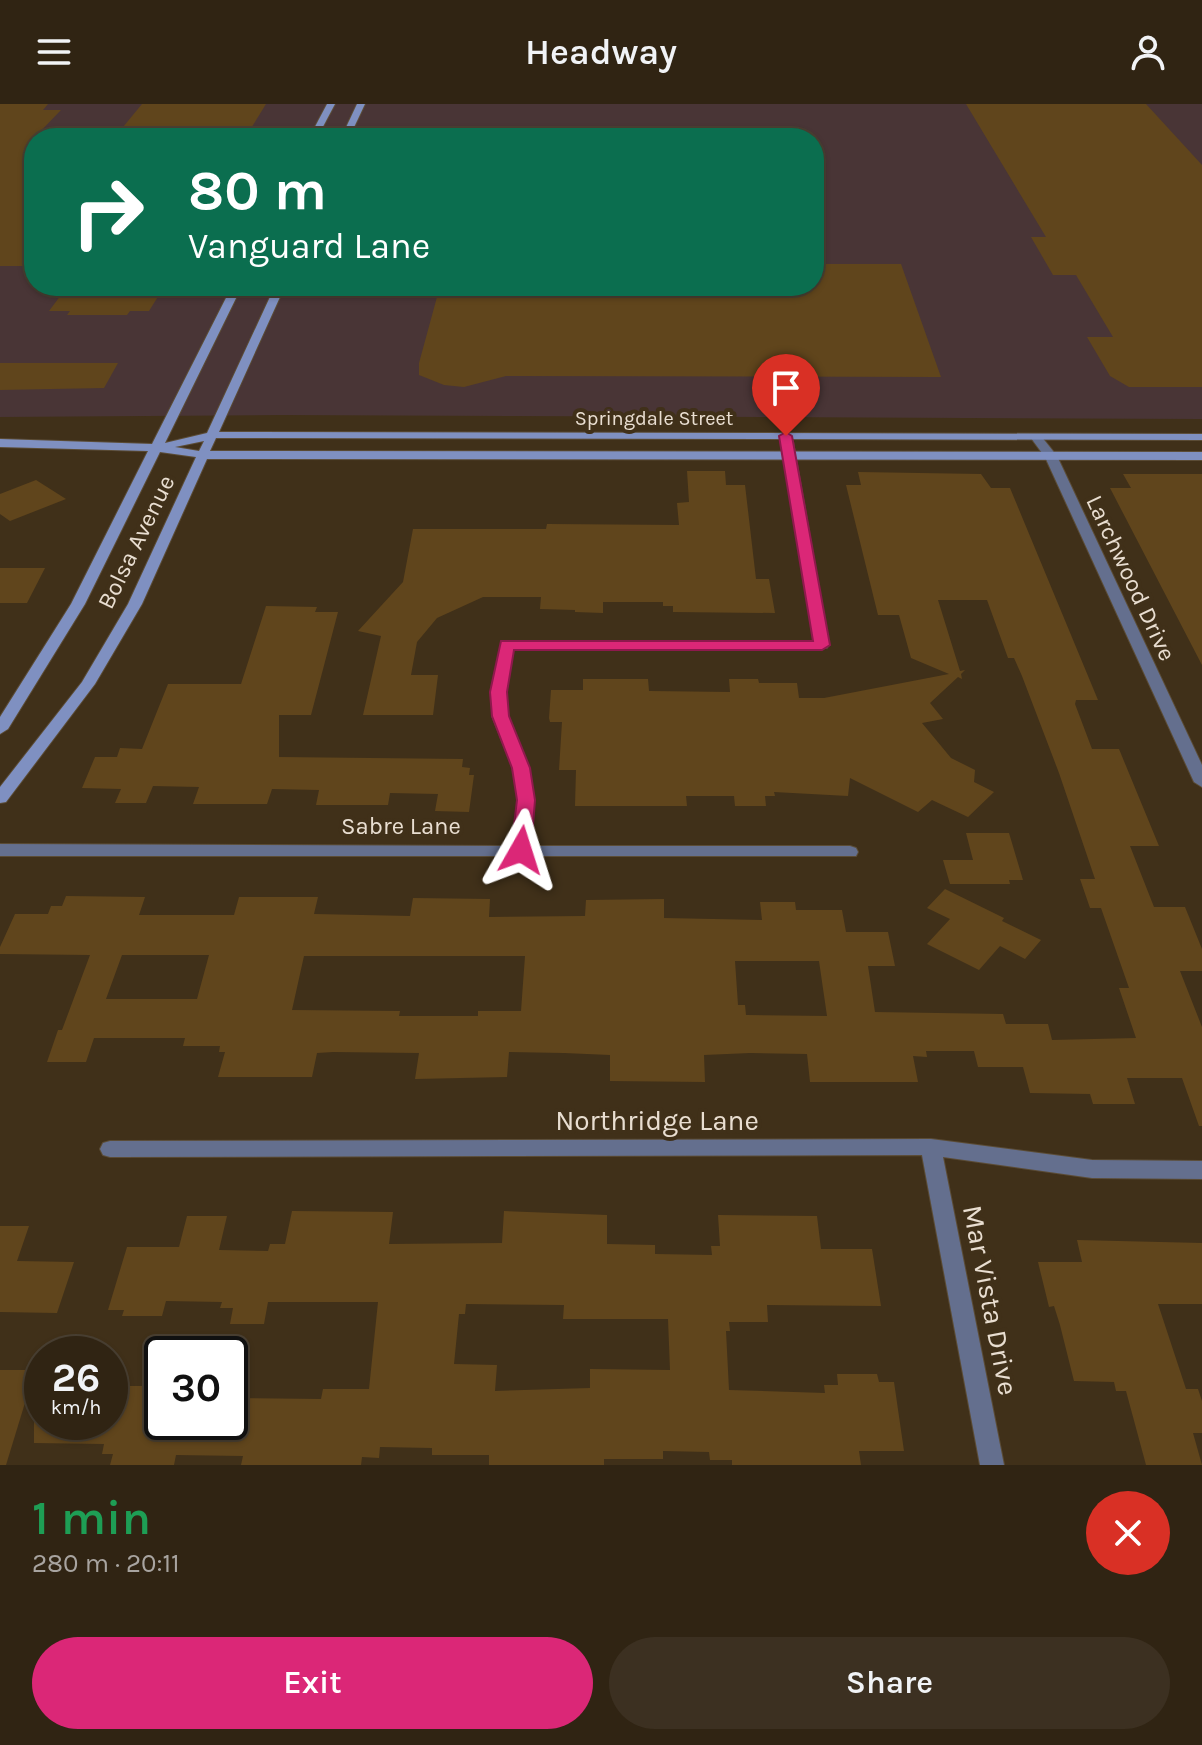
<!DOCTYPE html>
<html lang="en">
<head>
<meta charset="utf-8">
<style>
  :root { --surface:#302413; --page:#3c3021; --text:#f1f3f6; --muted:#a8a4a0; --line:#4b4133; --accent:#db2777 }
  body { margin:0; font-family:Karla,sans-serif; background:var(--page); color:var(--text); height:100vh; display:flex; flex-direction:column; font-size:30px; white-space:nowrap }
  * { box-sizing:border-box; margin:0 }
  p { font-size:26px; color:var(--muted) }
  .icon { flex:none; width:44px; height:44px; fill:none; stroke:currentColor; stroke-width:2; stroke-linecap:round; stroke-linejoin:round }
  .map { position:relative; height:1361px; overflow:hidden }
  .drawer { display:flex; flex-direction:column; background:var(--surface); flex:1 }
  .drawer>* { flex:none }
  .hud { position:absolute; left:24px; top:24px; width:800px; height:168px; border-radius:32px; box-shadow:0 2px 6px #0004,0 0 0 2px var(--line); background:#0b6e4f; color:#fff; overflow:hidden }
  .speed { position:absolute; left:24px; top:1232px; display:flex; gap:16px; font-size:40px; font-weight:700; text-align:center }
  .speed>* { display:grid; place-content:center; width:104px; height:104px; border-radius:50%; background:var(--surface); box-shadow:0 2px 6px #0004,0 0 0 2px var(--line); line-height:1 }
  .speed small { font-size:20px; font-weight:400 }
  .speed .limit { border:4px solid #111; border-radius:12px; background:#fff; color:#111 }
  .pin { position:absolute; display:grid; place-items:center; width:68px; height:68px; color:#fff; margin:-82px -34px; border-radius:50% 50% 50% 0; rotate:-45deg; box-shadow:0 0 8px #0007 }
  .pin .icon { rotate:45deg }
  .me { position:absolute; width:88px; margin:-44px; rotate:6deg; stroke-linejoin:round; filter:drop-shadow(0 0 6px #0008) }
  .turn { display:flex; align-items:center; gap:28px; height:168px; padding:0 32px; font-size:36px }
  .turn .icon { width:104px; height:104px; stroke-width:2.5 }
  .turn b { display:block; font-size:56px; line-height:68px }
  .round { display:grid; place-items:center; flex:none; width:84px; height:84px; border-radius:42px; background:var(--page) }
  .head { display:flex; align-items:center; justify-content:space-between; height:136px; padding:0 32px }
  h1 { font-size:48px; font-weight:600; line-height:60px; color:#1e9e55 }
  .primary-button { display:flex; gap:16px; margin-top:auto; padding:16px 32px }
  .primary-button a { flex:1; height:92px; border-radius:48px; background:var(--accent); color:#fff; font-size:32px; font-weight:600; line-height:92px; text-align:center }
  .primary-button a+a { background:var(--page); color:var(--text) }
  header { display:flex; justify-content:space-between; align-items:center; height:104px; padding:0 32px; background:var(--surface); font-size:36px; font-weight:600 }
  .map>svg:first-child { display:block }
</style>
</head>
<body>
<header><svg class="icon" aria-label="menu" viewBox="0 0 24 24"><path d="M4 6h16M4 12h16M4 18h16"/></svg>Headway<svg class="icon" aria-label="person" viewBox="0 0 24 24"><circle cx="12" cy="8" r="4"/><path d="M4 21q1-7 8-7t8 7"/></svg></header>
<div class="map">
<svg width="1202" height="1361" viewBox="0 0 1202 1361">
  <rect width="100%" height="100%" fill="#403019"/>
  <path fill="#493536" fill-rule="evenodd" d="M0,0H1202V315L281,311L0,313ZM34,34H814V182H34Z"/>
  <g fill="#60451c" fill-rule="evenodd">
    <path d="M0,0H48L43,6H61L34,34V162H0Z"/>
    <path d="M142,0H266L245,34H114Z"/>
    <path d="M966,0H1146L1202,61V283H1129L1110,272L1087,233H1113L1076,171H1053L1031,133H1046Z"/>
    <path d="M814,160H901L941,273L506,272L464,283L444,281L419,271V259L440,182H814Z"/>
    <path d="M67,183H164L149,207H130L127,211H67L70,207H49Z"/>
    <path d="M0,259H118L104,284L0,286Z"/>
    <path d="M687,367H725L726,381H745L756,475H769L775,509L673,508V502H663V498H603V509L575,508V506L540,505L541,493H483L437,514L417,538L411,571H438L433,611H363L381,532L358,527L403,478L413,425H546L547,420L679,421L677,399L689,398Z"/>
    <path d="M858,368L981,370L991,384H1010L1098,596H1076L1075,600L1092,645H1119L1159,742H1130L1154,803H1185L1202,845V867H1180L1202,923V1022H1199L1182,974H1127L1135,1000H1093L1090,990L1030,989L1023,963H978L974,947H926L927,953L913,952L918,978H810L807,950L750,949L704,951L705,978L610,977V951L564,949L509,948L507,973L415,975L419,949L333,948L317,949L312,973H218L225,948H219L220,942H183L185,934H94L86,958H47L58,926H62L90,851L0,850V843L15,810H48L51,802H62L66,792L145,793L139,811H234L239,793H318L314,810L410,812L413,794L490,795L489,813L585,812L586,796L664,795V814L762,816L760,798H795L796,806H842L846,828H888L895,862H868L875,908L1003,910L1006,920H1048L1052,936L1136,934L1119,884H1129L1101,804H1090L1080,775H1095L1059,669L1022,572L1014,554H1008L987,496H938L960,567L965,566L961,570L962,575L958,573L930,599L943,615L922,619L951,654L975,666L974,678L994,688L968,713L932,696L918,708L850,674L848,692L774,688L775,692H765L766,702H735L734,692H686L687,702H575L576,666H559L562,618H550L549,614L551,586H583V575H648L649,587L730,588L729,575H758L759,579H797L799,594H824L949,570L911,554L899,511H878L846,381H861ZM122,851H209L197,895H106ZM304,852H525L521,907H478V912H399L400,907L292,906ZM735,857H819L827,912L746,911L745,901H738Z"/>
    <path d="M1123,370H1202V561L1110,384H1131Z"/>
    <path d="M36,376L66,395L10,417L0,410V390Z"/>
    <path d="M0,464H45L27,499H0Z"/>
    <path d="M266,502L317,503L315,508H338L311,611H279V653L463,655L462,663L470,664L469,671H474L469,708L435,707L438,690L390,689L388,701H316L319,686L272,685L267,700H193L199,683L153,682L146,699H115L121,685L82,684L95,653H117L120,644L142,645L168,580H241Z"/>
    <path d="M966,729H1009L1023,776H1009L1010,780H950L943,756H973Z"/>
    <path d="M945,785L1004,814L1002,817L1041,836L1025,855L1000,842L979,866L927,840L950,815L927,804Z"/>
    <path d="M292,1107L393,1108L389,1140L502,1139L504,1107L607,1111V1140L655,1141V1150L712,1151L711,1142H720L718,1111L817,1112L821,1145H872L881,1202L767,1201L768,1218H729L730,1227H726L729,1286L825,1289L824,1281H838L837,1270H877L879,1278H894L904,1347H859L861,1361H732V1356H710L709,1348L663,1347V1355H604V1361H489V1351H432V1344L380,1343L379,1354L362,1353L361,1361H241L243,1352L176,1351L174,1361H110L113,1350H102L104,1340L34,1339V1318H110V1282H162V1318H230V1294L321,1295L323,1285H369L378,1198H268L264,1220H230L233,1204H220L222,1198L166,1197L162,1212H122L124,1206H108L127,1143H179L187,1112H227L219,1146L268,1147L270,1140H285ZM466,1200L564,1201L563,1215H668L670,1266L590,1265V1284L495,1287L497,1261L454,1260L459,1210H465Z"/>
    <path d="M0,1122H29L17,1157L74,1158L57,1209L0,1208Z"/>
    <path d="M1077,1136L1202,1139V1200H1158L1186,1285H1198L1202,1297V1329H1193L1202,1361H1146L1126,1287H1116L1114,1278L1074,1277L1060,1221L1054,1202L1049,1203L1038,1158H1082Z"/>
    <path d="M0,1266H35L6,1361H0Z"/>
  </g>
  <g fill="none" stroke-linecap="round" stroke-linejoin="round">
    <defs>
      <g id="minor">
        <path d="M786,329L792,332L829,541L827,544L513,545L506,588L508,612L529,664L534,696L530,742H850L856,744L858,748L856,752H0V740L513,742L518,696L513,664L492,612V588L502,538L814,537L780,332Z"/>
        <path d="M1037,331L1041,332L1057,352L1202,661V683L1194,678L1045,353L1031,334Z"/>
        <path d="M931,1035L1092,1056L1202,1057V1075L1092,1074L943,1053L1004,1361H980L922,1051L110,1053L103,1051L100,1045L103,1039L110,1037Z"/>
      </g>
      <g id="secondary">
        <path d="M327,0H335L317,34H309Z"/>
        <path d="M357,0H365L349,34H341Z"/>
        <path d="M232,182H242L165,339L207,329L275,182H285L219,328L1202,330V336L216,334L210,347L1202,348V356L207,355L142,500L95,580L6,698L0,699V683L82,578L128,500L196,353L160,348L85,500L8,625L0,630V613L71,500L148,347L0,343V335L152,340ZM204,337L199,347L175,343Z"/>
      </g>
    </defs>
    <use href="#minor" stroke="#5b4c36" stroke-width="2"/>
    <use href="#secondary" stroke="#5b4c36" stroke-width="2"/>
    <use href="#minor" fill="#646f8e" fill-rule="evenodd"/>
    <use href="#secondary" fill="#7f90c1" fill-rule="evenodd"/>
  </g>
  <path fill="#db2777" stroke="#8e194d" stroke-width="2" d="M786,328L792,332L830,541L822,546H514L507,588L509,612L530,664L535,696L531,746L528,750H514L511,746L517,696L512,664L492,612L490,588L501,537H813L779,332Z"/>
  <g text-anchor="middle" stroke-width="8" stroke-linejoin="round" paint-order="stroke">
    <g font-size="20" fill="#e9ded1" stroke="#403019">
      <text x="654" y="321">Springdale Street</text>
    </g>
    <g font-size="24" fill="#e9ded1" stroke="#403019">
      <text transform="translate(136 438) rotate(-64)" y="8">Bolsa Avenue</text>
      <text transform="translate(1131 474) rotate(65)" y="8">Larchwood Drive</text>
      <text x="401" y="730">Sabre Lane</text>
    </g>
    <g font-size="28" fill="#e9ded1" stroke="#403019">
      <text x="657" y="1026">Northridge Lane</text>
      <text transform="translate(991 1196) rotate(79)" y="10">Mar Vista Drive</text>
    </g>
  </g>
</svg>
<div class="speed"><div>26<small>km/h</small></div><div class="limit">30</div></div>
<div class="pin" style="left:786px;top:332px;background:#d93025"><svg class="icon" aria-label="arrive" viewBox="0 0 24 24"><path d="M6 21V4h12l-3 4 3 4H6"/></svg></div>
<svg class="me" style="left:521px;top:746px" viewBox="-20 -20 40 40"><path d="M0-17L14 15 0 8-14 15z" fill="#db2777" stroke="#fff" stroke-width="4"/></svg>
<div class="hud">
<div class="turn"><svg class="icon" aria-label="right" viewBox="0 0 24 24"><path d="M7 20v-9h11M14 6l5 5-5 5"/></svg><div><b>80 m</b>Vanguard Lane</div></div>
</div>
</div>
<section class="drawer">
<div class="head"><div><h1>1 min</h1><p>280 m · 20:11</p></div><a class="round" style="background:#d93025;color:#fff"><svg class="icon" aria-label="close" viewBox="0 0 24 24"><path d="M6 6l12 12M18 6L6 18"/></svg></a></div>
<div class="primary-button"><a>Exit</a><a>Share</a></div>
</section>
</body>
</html>
